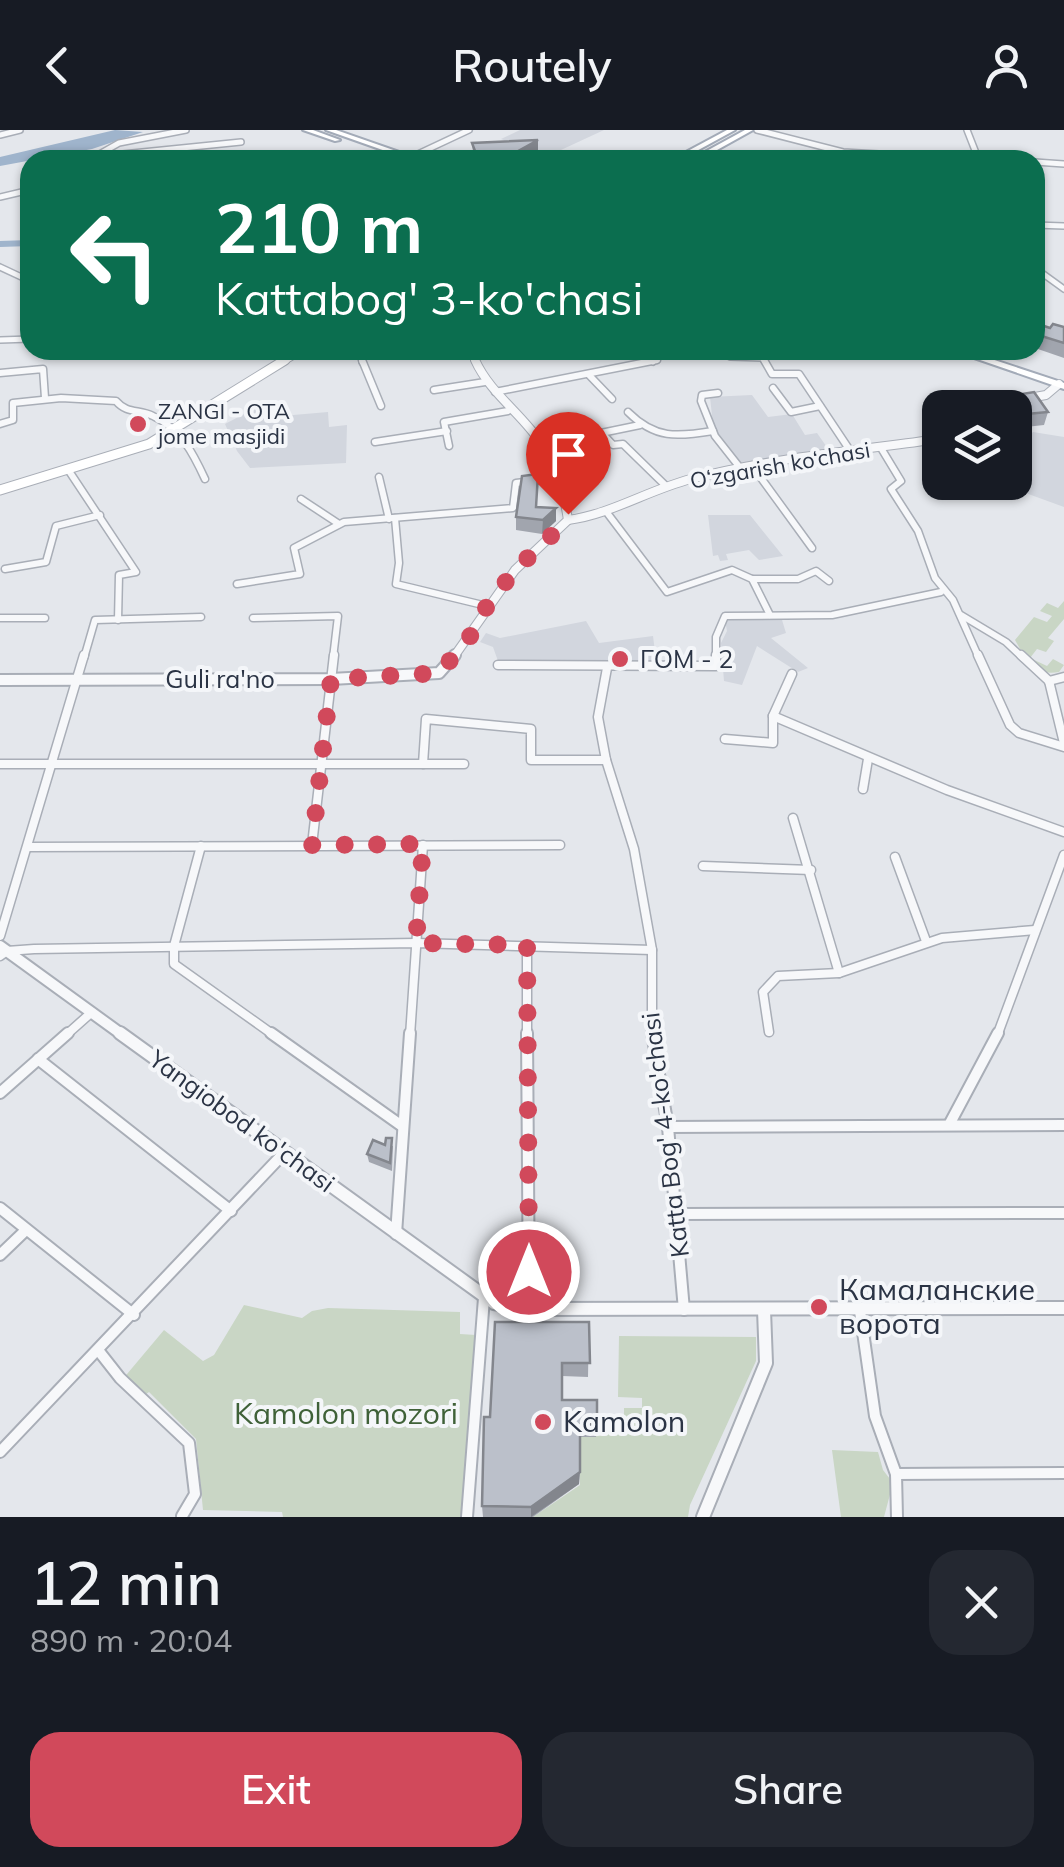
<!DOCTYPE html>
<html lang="en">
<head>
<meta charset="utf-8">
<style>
  :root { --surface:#171b24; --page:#242831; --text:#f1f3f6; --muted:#9ea1a6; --accent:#d1495b }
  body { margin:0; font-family:Mulish,sans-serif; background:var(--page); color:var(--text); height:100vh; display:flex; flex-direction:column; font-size:38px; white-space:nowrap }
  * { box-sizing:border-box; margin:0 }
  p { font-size:32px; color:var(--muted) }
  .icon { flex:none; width:55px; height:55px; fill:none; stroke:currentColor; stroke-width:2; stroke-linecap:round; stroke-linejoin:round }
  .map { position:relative; height:1387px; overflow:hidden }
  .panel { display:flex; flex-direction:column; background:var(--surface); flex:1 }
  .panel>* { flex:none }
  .banner { position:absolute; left:20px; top:20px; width:1025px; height:210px; border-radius:30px; box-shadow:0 2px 8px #0004; background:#0b6e4f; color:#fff; overflow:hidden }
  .controls { position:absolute; left:922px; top:260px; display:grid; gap:20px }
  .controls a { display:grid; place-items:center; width:110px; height:110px; border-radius:20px; background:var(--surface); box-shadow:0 2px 8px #0004; font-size:50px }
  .pin { position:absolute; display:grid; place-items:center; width:85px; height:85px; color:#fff; margin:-102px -42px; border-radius:50% 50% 50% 0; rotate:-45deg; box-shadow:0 0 10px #0007 }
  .pin .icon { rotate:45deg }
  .me { position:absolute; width:110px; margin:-55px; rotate:0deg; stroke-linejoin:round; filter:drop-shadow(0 0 8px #0008) }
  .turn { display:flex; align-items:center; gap:35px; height:210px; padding:0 30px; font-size:45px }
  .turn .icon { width:130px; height:130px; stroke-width:2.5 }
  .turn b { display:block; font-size:70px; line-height:85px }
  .round { display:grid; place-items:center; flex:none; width:105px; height:105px; border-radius:30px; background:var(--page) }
  .headline { display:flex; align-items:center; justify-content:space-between; height:170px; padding:0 30px }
  h1 { font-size:60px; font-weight:600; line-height:75px }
  .button { display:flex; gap:20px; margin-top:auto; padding:20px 30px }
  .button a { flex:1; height:115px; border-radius:30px; background:var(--accent); color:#fff; font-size:40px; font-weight:600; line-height:115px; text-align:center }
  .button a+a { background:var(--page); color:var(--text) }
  header { display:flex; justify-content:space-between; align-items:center; height:130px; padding:0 30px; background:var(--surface); font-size:45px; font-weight:600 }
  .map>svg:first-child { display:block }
</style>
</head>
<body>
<header><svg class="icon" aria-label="back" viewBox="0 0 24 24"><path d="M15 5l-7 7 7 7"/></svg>Routely<svg class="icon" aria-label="person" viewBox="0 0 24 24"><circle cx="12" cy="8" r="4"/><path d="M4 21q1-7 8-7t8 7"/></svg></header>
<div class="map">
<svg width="1064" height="1387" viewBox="0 0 1064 1387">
  <rect width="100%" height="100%" fill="#e4e7ec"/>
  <g fill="#d2d6de">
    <path d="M520,0H604L548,26L501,9Z"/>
    <path d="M752,265L768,287L792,284L805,305L817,303L831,323L741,336L714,304L710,267Z"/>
    <path d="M261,275L270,287L328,282L329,297L347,295L346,333L250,338L237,321L225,294Z"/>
    <path d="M1033,302L1064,307V377L998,353L1015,352V320Z"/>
    <path d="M708,385H750L783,426L759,430L749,420L726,424L728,430L720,431L718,425L713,426Z"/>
    <path d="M725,490H782L786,503L771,508L808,538L798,542L757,516L742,555L724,551L721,513L727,501Z"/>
    <path d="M586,491L599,513L653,506L656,530L498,531L493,517L480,512L486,503L500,508Z"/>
  </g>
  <g fill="#c9d6c5">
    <path d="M1064,471V489L1048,508L1054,511L1046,522L1037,519L1030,528L1047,536L1053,529L1064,535L1059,542C1033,546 1027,531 1015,510L1034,487L1047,492L1052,486L1040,481L1047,473L1058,478Z"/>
    <path d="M244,1175L302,1188L312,1181L328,1178L460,1182V1204L476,1205L462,1387H283L282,1382L203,1380L196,1309L149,1262L141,1268L122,1250L164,1200L203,1231L214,1225Z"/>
    <path d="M619,1206L756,1207V1231L690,1375L688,1387H533L580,1355L579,1307L596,1298L624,1299V1278H642V1268L618,1267Z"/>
    <path d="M832,1320L878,1322L883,1340L893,1353L884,1387H841Z"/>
  </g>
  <path fill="#9fb4cc" d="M115,0L143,2L92,19L0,36V27Z"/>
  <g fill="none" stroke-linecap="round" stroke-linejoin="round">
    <path stroke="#9fb4cc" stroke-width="6" d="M0,114L30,113"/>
    <defs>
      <g id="minor-far3">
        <path d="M757,0L843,22L987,30"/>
        <path d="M967,0L978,28L975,30"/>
        <path d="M0,5L20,0"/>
        <path d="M93,27L241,12"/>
        <path d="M89,30L119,13L186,0"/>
        <path d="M405,30L469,0"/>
        <path d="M1035,32L1064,34"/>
        <path d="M0,67L30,60"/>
        <path d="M1035,95L1064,96"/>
        <path d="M0,137L30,151"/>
        <path d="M1035,138L1064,159"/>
        <path d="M0,210L30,209"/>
        <path d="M361,220L362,232"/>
        <path d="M730,227L763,228L765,232"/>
        <path d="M653,232L659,220"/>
      </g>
      <g id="minor-far2">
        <path d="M362,230L381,276"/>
        <path d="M764,230L772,244H799L851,322"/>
        <path d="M0,243L43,239L45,268"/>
        <path d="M589,245L612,269"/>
        <path d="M773,258L791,282L820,276"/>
        <path d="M434,260L485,252"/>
        <path d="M495,262L657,230"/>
        <path d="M718,263L702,265L701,271L715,306L741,339"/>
        <path d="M628,282C655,309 677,307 713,301"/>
        <path d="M0,294L13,290V273L61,268L116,271C127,284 139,279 153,286C181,299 193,323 205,349"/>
        <path d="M603,304L613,315L623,314L665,355"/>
        <path d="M375,312L447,301"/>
        <path d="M543,315L640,295"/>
        <path d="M449,316L444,292L508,281"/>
        <path d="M881,318L901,351L891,359L918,401L935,448L953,470L979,528"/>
        <path d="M753,337L812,418"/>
        <path d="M69,341L136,442L119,445L118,490"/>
        <path d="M379,347L389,389"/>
        <path d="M301,369L339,394"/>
        <path d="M608,384L667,462L732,440L752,449L770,485"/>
        <path d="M395,388L399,433L396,454L487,476"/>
        <path d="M5,439L46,432L56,396L100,385"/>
        <path d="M752,449H798L816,441L829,451"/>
        <path d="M237,454L300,444L294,418L344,392L513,378L516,353L559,348"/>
        <path d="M961,485L1006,512L1023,528"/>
        <path d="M0,488H45"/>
        <path d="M253,488L338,486L333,528"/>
        <path d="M84,528L95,490L201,487"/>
        <path d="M716,528V507L725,486L832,485L941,462"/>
      </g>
      <g id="minor-far1">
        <path d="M978,525L1010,595L1019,603L1064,617"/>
        <path d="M1021,525L1049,551"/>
        <path d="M498,535L716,536V525"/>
        <path d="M607,538L598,587L606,630L634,719L652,820V906"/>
        <path d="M1049,551L1064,613"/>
        <path d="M1049,551L1064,547"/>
        <path d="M773,586L947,660L1064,702"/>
        <path d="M725,609L773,613V586L792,544"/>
        <path d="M0,634H464"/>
        <path d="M423,634L426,589L531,599V630H606"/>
        <path d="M863,659L868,629"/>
        <path d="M793,688L839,843"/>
        <path d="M312,715L334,525"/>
        <path d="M201,716L174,816V834L275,906"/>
        <path d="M28,717L560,715"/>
        <path d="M895,727L926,811"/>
        <path d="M703,736L811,740"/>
        <path d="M0,806L84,525"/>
        <path d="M527,815V906"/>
        <path d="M0,826L7,821L34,819L416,813L652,820"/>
        <path d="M769,902L763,862L778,846L839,843L942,808L1035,800"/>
        <path d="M65,906L92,882"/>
        <path d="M410,906L423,715"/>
        <path d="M997,906L1064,725"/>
      </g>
      <g id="minor">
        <path d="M271,903L402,996"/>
        <path d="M527,903L529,1179"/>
        <path d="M652,903L668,997L684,1180"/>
        <path d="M38,929L231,1081"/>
        <path d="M0,963L68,903"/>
        <path d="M949,995L998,903"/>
        <path d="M668,997L1064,995"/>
        <path d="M0,1078L134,1185"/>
        <path d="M677,1084L1064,1083"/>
        <path d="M396,1104L410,903"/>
        <path d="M0,1125L26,1100"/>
        <path d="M860,1181L875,1286L896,1344L897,1387"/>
        <path d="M98,1220L120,1248L189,1313L195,1364L182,1386"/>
        <path d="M0,1322L285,1022"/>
        <path d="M896,1344L1064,1343"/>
        <path d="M467,1387L484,1168"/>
      </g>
      <path id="tertiary-far3" d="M471,220L476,232"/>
      <g id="tertiary-far2">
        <path d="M971,278L1046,265L1059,254"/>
        <path d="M568,390C612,384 648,360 691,349C772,328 857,320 940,309"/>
        <path d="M453,528L515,440L568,390C564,364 558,339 543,316C523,284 491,265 475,230"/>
      </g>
      <g id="tertiary-far1">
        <path d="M0,550L331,549L439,543L455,525"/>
        <path d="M0,816L124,906"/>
      </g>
      <g id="tertiary">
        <path d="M120,903L494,1173L529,1179L1064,1178"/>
        <path d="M703,1387L766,1233L764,1180"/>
      </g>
      <path id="secondary-far1" d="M281,232L301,220"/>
      <path id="secondary" d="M0,360L149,314L285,230"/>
      <g id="primary">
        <path d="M303,0H313L340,10L335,11Z"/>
        <path d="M326,0H336L422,30H411Z"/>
        <path d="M727,0H735L680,30H671Z"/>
        <path d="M745,0H753L699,30H690Z"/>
        <path d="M951,220H964L1064,253V259Z"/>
      </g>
    </defs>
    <use href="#minor-far3" stroke="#a9aeb7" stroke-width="8"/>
    <use href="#minor-far2" stroke="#a9aeb7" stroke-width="9"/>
    <use href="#minor-far1" stroke="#a9aeb7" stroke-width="11"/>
    <use href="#minor" stroke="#a9aeb7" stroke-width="14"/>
    <use href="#tertiary-far3" stroke="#a9aeb7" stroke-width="9"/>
    <use href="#tertiary-far2" stroke="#a9aeb7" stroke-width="10"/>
    <use href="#tertiary-far1" stroke="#a9aeb7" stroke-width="14"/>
    <use href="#tertiary" stroke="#a9aeb7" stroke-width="16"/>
    <use href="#secondary-far1" stroke="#a9aeb7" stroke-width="10"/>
    <use href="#secondary" stroke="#a9aeb7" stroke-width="11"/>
    <use href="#primary" stroke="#a3abb8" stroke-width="4"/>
    <use href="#minor-far3" stroke="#f7f8fa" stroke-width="5"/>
    <use href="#minor-far2" stroke="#f7f8fa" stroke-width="6"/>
    <use href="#minor-far1" stroke="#f7f8fa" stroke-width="8"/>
    <use href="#minor" stroke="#f7f8fa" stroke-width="10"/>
    <use href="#tertiary-far3" stroke="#f7f8fa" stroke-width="6"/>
    <use href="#tertiary-far2" stroke="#f7f8fa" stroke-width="8"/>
    <use href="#tertiary-far1" stroke="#f7f8fa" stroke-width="10"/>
    <use href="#tertiary" stroke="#f7f8fa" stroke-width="12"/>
    <use href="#secondary-far1" stroke="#fff" stroke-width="8"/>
    <use href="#secondary" stroke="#fff" stroke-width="9"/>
    <use href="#primary" fill="#fff" fill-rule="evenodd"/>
  </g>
  <g fill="#a1a5ae">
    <path d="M472,13L538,21L523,30H469V24L473,22Z"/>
    <path d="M1035,193L1050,198L1064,197V228L1035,218Z"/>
    <path d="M1003,267L1048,282L1044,295L1015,298V278H1001Z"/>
    <path d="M537,377L556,391L542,404L516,400V387Z"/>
    <path d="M385,1015L393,1016L392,1041L369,1032L367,1024Z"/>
    <path d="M589,1192L588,1247L562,1246V1270L597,1294L596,1307H580L579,1354L533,1387H483L482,1376L490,1287Z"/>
  </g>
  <g fill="#83868d">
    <path d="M538,10V21L523,30H502Z"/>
    <path d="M556,378V391L542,404L543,390Z"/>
    <path d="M580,1342L579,1354L531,1387V1377Z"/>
  </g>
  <g fill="#bbc0ca" stroke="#83868d" stroke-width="2.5">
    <path d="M538,10L502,30H487L469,24L475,21L472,13Z"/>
    <path d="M1035,193L1050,198L1053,194L1064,197V213L1035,204Z"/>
    <path d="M1034,262L1048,282L1015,285V278H1010L1003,267Z"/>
    <path d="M538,344L536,377L556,378L543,390L516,387L522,346Z"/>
    <path d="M386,1008H392L390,1033L367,1024L373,1010L385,1015Z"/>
    <path d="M495,1192H589L590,1233H562V1270H597V1294H580V1342L531,1377L482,1376L484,1287H490Z"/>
  </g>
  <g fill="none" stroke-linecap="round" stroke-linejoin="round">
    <path stroke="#d1495b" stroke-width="18" stroke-dasharray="0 32.4" d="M529,1142L527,815L416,813L423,714L312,715L331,549L439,543L468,510L487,476L515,440L568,390V384"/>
  </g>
  <g fill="#d1495b" stroke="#f4f6f9" stroke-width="4">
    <circle cx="138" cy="294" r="10"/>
    <circle cx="620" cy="529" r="10"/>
    <circle cx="819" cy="1177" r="10"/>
    <circle cx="543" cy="1292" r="10"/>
  </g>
  <g text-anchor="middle" stroke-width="8" stroke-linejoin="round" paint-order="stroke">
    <g font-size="22" fill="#2b3445" stroke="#f4f6f9" text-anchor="start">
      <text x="158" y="289">ZANGI - OTA<tspan x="158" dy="25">jome masjidi</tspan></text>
    </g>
    <g font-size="22" fill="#2b3445" stroke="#f4f6f9">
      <text transform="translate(780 335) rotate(-10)" y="8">O‘zgarish ko‘chasi</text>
    </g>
    <g font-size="25" fill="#2b3445" stroke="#f4f6f9" text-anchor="start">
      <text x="640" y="538">ГОМ - 2</text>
    </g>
    <g font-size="25" fill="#2b3445" stroke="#f4f6f9">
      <text x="220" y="558">Guli ra'no</text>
      <text transform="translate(242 991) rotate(36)" y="9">Yangiobod ko'chasi</text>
      <text transform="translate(665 1005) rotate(-97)" y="9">Katta Bog' 4-ko'chasi</text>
    </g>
    <g font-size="30" fill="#2b3445" stroke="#f4f6f9" text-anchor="start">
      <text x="839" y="1170">Камаланские<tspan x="839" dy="34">ворота</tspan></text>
      <text x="563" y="1302">Kamolon</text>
    </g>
    <g font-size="30" fill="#3f6138" stroke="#f4f6f9">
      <text x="346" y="1294">Kamolon mozori</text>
    </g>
  </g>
</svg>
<div class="controls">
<a><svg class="icon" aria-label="layers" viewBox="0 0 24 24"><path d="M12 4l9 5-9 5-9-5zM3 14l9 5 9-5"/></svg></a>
</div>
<div class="pin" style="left:568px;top:384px;background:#d93025"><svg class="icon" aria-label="arrive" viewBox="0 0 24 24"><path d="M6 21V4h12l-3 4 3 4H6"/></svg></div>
<svg class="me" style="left:529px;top:1142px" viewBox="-20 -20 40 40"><circle r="17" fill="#d1495b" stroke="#fff" stroke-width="3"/><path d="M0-11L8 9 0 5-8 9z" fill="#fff"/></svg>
<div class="banner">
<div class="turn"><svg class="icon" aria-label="left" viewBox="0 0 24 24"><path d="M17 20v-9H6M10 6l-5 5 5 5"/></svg><div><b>210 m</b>Kattabog' 3-ko'chasi</div></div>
</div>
</div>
<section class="panel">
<div class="headline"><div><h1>12 min</h1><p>890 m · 20:04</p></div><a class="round"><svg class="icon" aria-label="close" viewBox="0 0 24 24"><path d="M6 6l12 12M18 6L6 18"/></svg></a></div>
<div class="button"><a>Exit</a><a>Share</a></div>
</section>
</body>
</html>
